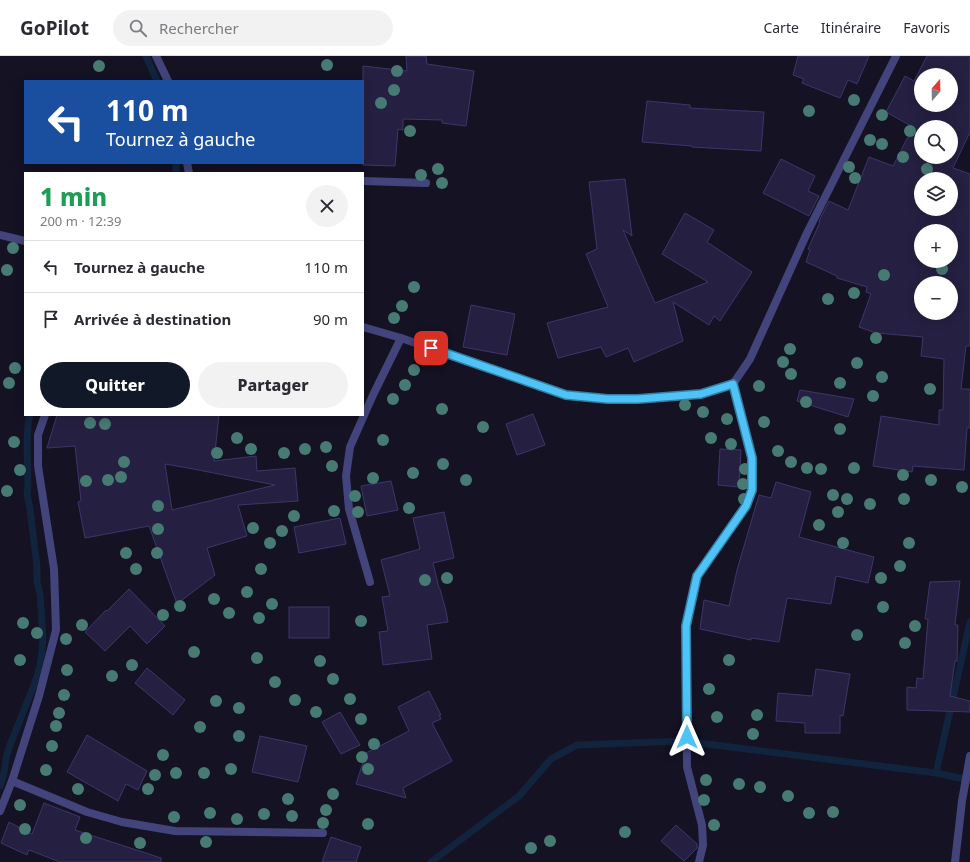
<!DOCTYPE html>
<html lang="fr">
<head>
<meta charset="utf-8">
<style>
  :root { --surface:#fff; --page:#f2f2f3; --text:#2b2b33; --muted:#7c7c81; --line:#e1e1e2; --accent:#111827 }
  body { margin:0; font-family:"Noto Sans",sans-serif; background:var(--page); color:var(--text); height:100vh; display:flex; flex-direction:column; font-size:15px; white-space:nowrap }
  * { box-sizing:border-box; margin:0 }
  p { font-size:13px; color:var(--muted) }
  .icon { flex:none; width:22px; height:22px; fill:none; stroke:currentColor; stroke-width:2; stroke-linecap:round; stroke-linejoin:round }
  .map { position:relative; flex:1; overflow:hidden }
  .drawer { position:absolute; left:24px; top:116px; width:340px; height:244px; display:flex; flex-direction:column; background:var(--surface); border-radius:0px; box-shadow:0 2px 10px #0003 }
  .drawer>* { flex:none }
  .guide { position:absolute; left:24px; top:24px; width:340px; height:84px; border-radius:0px; box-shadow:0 2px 10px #0003; background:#1a4fa0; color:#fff; overflow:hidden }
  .needle { width:26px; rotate:20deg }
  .tools { position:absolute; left:914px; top:12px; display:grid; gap:8px }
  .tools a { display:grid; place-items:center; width:44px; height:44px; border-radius:50%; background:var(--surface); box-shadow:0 2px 10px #0003; font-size:20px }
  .pin { position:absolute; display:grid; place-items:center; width:34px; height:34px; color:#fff; margin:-17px; border-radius:8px; box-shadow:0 2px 6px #0006 }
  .me { position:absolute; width:44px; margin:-22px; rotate:0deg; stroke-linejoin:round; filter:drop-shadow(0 0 3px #0008) }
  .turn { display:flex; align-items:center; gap:14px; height:84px; padding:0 16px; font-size:18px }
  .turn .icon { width:52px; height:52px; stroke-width:2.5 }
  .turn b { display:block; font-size:28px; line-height:34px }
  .round { display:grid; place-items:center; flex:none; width:42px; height:42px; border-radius:21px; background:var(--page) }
  .overview { display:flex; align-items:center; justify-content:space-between; height:68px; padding:0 16px }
  h1 { font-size:24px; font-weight:800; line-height:30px; color:#1e9e55 }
  .cta { display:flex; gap:8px; margin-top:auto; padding:8px 16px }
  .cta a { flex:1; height:46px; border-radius:24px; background:var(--accent); color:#fff; font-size:16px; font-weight:800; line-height:46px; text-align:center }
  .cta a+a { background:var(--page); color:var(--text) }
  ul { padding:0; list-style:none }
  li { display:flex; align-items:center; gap:12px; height:52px; padding:0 16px; border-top:1px solid var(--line) }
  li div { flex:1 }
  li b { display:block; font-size:15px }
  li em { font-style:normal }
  header { display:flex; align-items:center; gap:24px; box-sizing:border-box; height:56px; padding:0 20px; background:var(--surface); border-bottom:1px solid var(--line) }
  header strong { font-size:19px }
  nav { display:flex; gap:22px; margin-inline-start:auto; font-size:14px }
  .search { width:280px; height:36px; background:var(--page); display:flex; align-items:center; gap:10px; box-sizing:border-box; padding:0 14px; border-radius:22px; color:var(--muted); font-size:15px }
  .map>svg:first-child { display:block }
</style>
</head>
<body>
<header>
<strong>GoPilot</strong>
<div class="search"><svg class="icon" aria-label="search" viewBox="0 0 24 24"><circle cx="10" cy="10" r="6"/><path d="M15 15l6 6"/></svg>Rechercher</div>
<nav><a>Carte</a><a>Itinéraire</a><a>Favoris</a></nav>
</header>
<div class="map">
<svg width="970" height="806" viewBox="0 0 970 806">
  <rect width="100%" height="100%" fill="#141223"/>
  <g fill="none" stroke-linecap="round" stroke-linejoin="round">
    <g stroke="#11233d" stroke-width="7">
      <path d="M146,0L157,25"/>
      <path d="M176,107V117"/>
      <path d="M936,717L970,566"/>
      <path d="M0,730L4,717L6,702L10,689L34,629L40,610L42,595L43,582L40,538L37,526V511L30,453L27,438L28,429L27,388L28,368L30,359"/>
      <path d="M431,806L519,740L551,703L577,689L683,685L936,717L970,724"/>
    </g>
  </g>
  <g fill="#252041" stroke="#3d366a" fill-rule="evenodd">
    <path d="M406,0H426L427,8L474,15L466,70L442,67V64L403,63V74L398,73L395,110L363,109V10L407,15Z"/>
    <path d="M798,0H869L857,28L848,24L840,42L802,27L804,23L793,19Z"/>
    <path d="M927,0H970V76L953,112L970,118V290H966L961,333H970V372H967L964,414L913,410L912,416L873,410L881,360L939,369V354H943L944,303L921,300L923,281L876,277L859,271L871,238L866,236L867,231L837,222V220L806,206L810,194L808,193L820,166L819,165L829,145L848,154L869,101L893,110L913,71L886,56L905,20L914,25ZM921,19H951V49H921ZM921,71H951V101H921ZM921,123H951V153H921ZM921,175H951V205H921ZM921,227H951V257H921Z"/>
    <path d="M647,45L690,49V52L764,56L761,95L692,91V90L642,86Z"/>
    <path d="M781,103L815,120L808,135L819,140L809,160L763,137Z"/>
    <path d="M625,123L632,180L623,174L655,247L708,226L662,198L685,157L714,174L707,186L752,216L720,265L714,260L709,269L673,246L683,285L634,306L628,292L606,301L601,291L558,302L547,267L608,251L586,198L597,193L589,126Z"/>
    <path d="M471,249L515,258L507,299L463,291Z"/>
    <path d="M800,334L854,343L848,361L797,345Z"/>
    <path d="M533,358L545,389L517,399L506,368Z"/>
    <path d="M57,359H219L214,405L256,400L257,415L295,412L298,445L238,449L247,480L207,492L215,519L177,548L149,470L85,482L78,446L81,445L75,390L47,392ZM165,408L188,412L275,429L172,454Z"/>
    <path d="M720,393L741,394L739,431L718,429Z"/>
    <path d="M391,425L398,454L367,460L361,430Z"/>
    <path d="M776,426L811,436L799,481L874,501L868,527L836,520L831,548L787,542L779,586L751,582V584L700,573L704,544L729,550L737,514L759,439L771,442Z"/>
    <path d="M444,456L454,502L433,507L439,532L440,533L446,555L448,566L427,569L432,603L383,609L379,576L388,575L382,541L390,540L381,504L420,493L413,462Z"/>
    <path d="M340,462L346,488L299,497L294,471Z"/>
    <path d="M960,525L955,569H958L957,605H955L950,640L970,645V656L907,654V631L916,632L917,622L923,623L928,563H925L930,526Z"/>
    <path d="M129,533L165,570L147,588L130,570L105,595L85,576L106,554L107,555Z"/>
    <rect x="289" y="551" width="40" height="31"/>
    <path d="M147,612L185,644L173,659L135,627Z"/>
    <path d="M816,613L850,618L843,660L840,659V677H805V667L776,665L778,637L812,640Z"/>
    <path d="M429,635L441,659H439L441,663L432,667L452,705L403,732L406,742L356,728L366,697L409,675L398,651Z"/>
    <path d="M340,656L360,689L341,698L322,666Z"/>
    <path d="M87,679L147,715L138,734L126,728L118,745L67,716Z"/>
    <path d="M260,680L307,690L298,726L252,716Z"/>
    <path d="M44,747L80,761L75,774L161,802V806H60L29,794L27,799L1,787L9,766L32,778Z"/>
    <path d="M676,769L697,788V792L684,805L661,785Z"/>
    <path d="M331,781L361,791L356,806H322Z"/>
  </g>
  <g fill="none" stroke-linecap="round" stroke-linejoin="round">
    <g stroke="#43447b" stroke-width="8">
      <path d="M156,0L168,25"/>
      <path d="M187,107L189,117"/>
      <path d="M363,125L426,127"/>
      <path d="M0,179L25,185"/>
      <path d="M363,271L401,282L566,339L608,343H639L701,338L733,328L750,303L807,177L896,0"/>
      <path d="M370,526L349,453L346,420L350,391L373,339L401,282"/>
      <path d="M12,725L87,756L122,766L175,775L323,777"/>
      <path d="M0,755L12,725L39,640L56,574L54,513L38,410V379L45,359"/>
      <path d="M699,806L703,789L702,769L687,711L686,570L697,520L746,451L751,434L752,402L733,328"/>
      <path d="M955,806L962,745L970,700"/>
    </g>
  </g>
  <g fill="#467a72">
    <circle cx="327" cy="9" r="6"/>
    <circle cx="99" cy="10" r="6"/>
    <circle cx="397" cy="15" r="6"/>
    <circle cx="394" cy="34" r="6"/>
    <circle cx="854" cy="44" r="6"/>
    <circle cx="381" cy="47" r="6"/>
    <circle cx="809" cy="55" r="6"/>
    <circle cx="882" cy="59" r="6"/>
    <circle cx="410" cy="75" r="6"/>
    <circle cx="910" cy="75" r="6"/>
    <circle cx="870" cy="84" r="6"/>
    <circle cx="882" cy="88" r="6"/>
    <circle cx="903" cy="101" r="6"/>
    <circle cx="849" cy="111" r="6"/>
    <circle cx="438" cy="113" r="6"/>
    <circle cx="927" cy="113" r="6"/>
    <circle cx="421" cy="119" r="6"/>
    <circle cx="855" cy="122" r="6"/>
    <circle cx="442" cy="127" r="6"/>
    <circle cx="13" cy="192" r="6"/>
    <circle cx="942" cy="213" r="6"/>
    <circle cx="7" cy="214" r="6"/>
    <circle cx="884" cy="219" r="6"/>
    <circle cx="414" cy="231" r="6"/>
    <circle cx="854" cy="237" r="6"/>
    <circle cx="828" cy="243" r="6"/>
    <circle cx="402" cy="250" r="6"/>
    <circle cx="394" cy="262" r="6"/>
    <circle cx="876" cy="282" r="6"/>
    <circle cx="790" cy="293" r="6"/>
    <circle cx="783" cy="306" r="6"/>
    <circle cx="857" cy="307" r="6"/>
    <circle cx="15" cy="312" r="6"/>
    <circle cx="414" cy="314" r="6"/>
    <circle cx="791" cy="318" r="6"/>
    <circle cx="882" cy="321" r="6"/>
    <circle cx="9" cy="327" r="6"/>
    <circle cx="840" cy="327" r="6"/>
    <circle cx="405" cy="329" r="6"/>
    <circle cx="759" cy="330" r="6"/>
    <circle cx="930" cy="333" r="6"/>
    <circle cx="873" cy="340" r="6"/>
    <circle cx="393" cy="343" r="6"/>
    <circle cx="806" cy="346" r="6"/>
    <circle cx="685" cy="349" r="6"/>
    <circle cx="442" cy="353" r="6"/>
    <circle cx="703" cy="356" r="6"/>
    <circle cx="727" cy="363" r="6"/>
    <circle cx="764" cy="366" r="6"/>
    <circle cx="90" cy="367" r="6"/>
    <circle cx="105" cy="368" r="6"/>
    <circle cx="483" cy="371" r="6"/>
    <circle cx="840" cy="373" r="6"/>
    <circle cx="237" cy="382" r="6"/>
    <circle cx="711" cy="382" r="6"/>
    <circle cx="383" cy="384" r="6"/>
    <circle cx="14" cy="386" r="6"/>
    <circle cx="731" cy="388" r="6"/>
    <circle cx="326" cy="391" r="6"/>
    <circle cx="251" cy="393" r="6"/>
    <circle cx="305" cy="393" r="6"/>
    <circle cx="778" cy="395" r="6"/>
    <circle cx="217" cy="397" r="6"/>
    <circle cx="284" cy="397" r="6"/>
    <circle cx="124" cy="406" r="6"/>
    <circle cx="791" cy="406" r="6"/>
    <circle cx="443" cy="408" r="6"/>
    <circle cx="332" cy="410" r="6"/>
    <circle cx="807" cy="412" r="6"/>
    <circle cx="854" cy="412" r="6"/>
    <circle cx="745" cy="413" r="6"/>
    <circle cx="821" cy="413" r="6"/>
    <circle cx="20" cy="414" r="6"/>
    <circle cx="413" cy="417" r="6"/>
    <circle cx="903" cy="419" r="6"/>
    <circle cx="121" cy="421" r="6"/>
    <circle cx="373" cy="422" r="6"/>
    <circle cx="108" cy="424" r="6"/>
    <circle cx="466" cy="424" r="6"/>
    <circle cx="931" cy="424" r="6"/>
    <circle cx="86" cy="425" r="6"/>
    <circle cx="743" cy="428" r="6"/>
    <circle cx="962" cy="431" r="6"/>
    <circle cx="7" cy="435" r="6"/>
    <circle cx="833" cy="439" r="6"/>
    <circle cx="355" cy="440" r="6"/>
    <circle cx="744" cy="443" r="6"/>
    <circle cx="847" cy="443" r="6"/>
    <circle cx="904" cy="443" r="6"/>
    <circle cx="870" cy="448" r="6"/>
    <circle cx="158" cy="450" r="6"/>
    <circle cx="409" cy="452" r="6"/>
    <circle cx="334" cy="455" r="6"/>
    <circle cx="358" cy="456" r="6"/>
    <circle cx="838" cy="456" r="6"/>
    <circle cx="294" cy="460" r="6"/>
    <circle cx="819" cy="469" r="6"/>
    <circle cx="253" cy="472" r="6"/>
    <circle cx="158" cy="473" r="6"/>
    <circle cx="282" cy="475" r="6"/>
    <circle cx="270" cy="487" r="6"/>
    <circle cx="843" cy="487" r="6"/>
    <circle cx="909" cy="487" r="6"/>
    <circle cx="126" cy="497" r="6"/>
    <circle cx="157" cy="497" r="6"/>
    <circle cx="900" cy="510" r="6"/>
    <circle cx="136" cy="513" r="6"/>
    <circle cx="261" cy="513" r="6"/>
    <circle cx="447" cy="522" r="6"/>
    <circle cx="881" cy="522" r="6"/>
    <circle cx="425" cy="524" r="6"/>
    <circle cx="247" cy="536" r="6"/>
    <circle cx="214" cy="543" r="6"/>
    <circle cx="272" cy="548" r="6"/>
    <circle cx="180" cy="550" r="6"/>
    <circle cx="883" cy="551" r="6"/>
    <circle cx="229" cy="557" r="6"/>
    <circle cx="163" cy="559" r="6"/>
    <circle cx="259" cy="562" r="6"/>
    <circle cx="361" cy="565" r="6"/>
    <circle cx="23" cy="567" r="6"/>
    <circle cx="82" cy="569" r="6"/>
    <circle cx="915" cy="570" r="6"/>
    <circle cx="37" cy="577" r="6"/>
    <circle cx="857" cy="579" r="6"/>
    <circle cx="66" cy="583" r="6"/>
    <circle cx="905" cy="587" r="6"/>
    <circle cx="194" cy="596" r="6"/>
    <circle cx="257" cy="602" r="6"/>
    <circle cx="20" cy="604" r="6"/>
    <circle cx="729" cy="604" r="6"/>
    <circle cx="320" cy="605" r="6"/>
    <circle cx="132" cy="609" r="6"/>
    <circle cx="67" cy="614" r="6"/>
    <circle cx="112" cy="620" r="6"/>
    <circle cx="333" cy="623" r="6"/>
    <circle cx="275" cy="626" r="6"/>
    <circle cx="709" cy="633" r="6"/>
    <circle cx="64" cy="639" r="6"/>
    <circle cx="350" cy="643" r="6"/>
    <circle cx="295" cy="644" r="6"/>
    <circle cx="216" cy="645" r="6"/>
    <circle cx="239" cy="652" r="6"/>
    <circle cx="316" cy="656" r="6"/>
    <circle cx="59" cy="657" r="6"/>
    <circle cx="757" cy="659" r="6"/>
    <circle cx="717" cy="661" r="6"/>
    <circle cx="361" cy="663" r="6"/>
    <circle cx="56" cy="670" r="6"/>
    <circle cx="200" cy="671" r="6"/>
    <circle cx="753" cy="678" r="6"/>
    <circle cx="239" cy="680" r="6"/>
    <circle cx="374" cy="688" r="6"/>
    <circle cx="52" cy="690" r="6"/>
    <circle cx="163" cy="699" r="6"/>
    <circle cx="362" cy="701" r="6"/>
    <circle cx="231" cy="713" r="6"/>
    <circle cx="368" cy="713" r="6"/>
    <circle cx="46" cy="714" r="6"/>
    <circle cx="176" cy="717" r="6"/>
    <circle cx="204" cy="717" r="6"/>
    <circle cx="155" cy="719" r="6"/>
    <circle cx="706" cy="724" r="6"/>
    <circle cx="739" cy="728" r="6"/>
    <circle cx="760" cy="731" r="6"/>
    <circle cx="78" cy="733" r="6"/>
    <circle cx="148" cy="733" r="6"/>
    <circle cx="333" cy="738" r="6"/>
    <circle cx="788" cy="740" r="6"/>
    <circle cx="288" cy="743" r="6"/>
    <circle cx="704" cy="744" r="6"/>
    <circle cx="20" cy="749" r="6"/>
    <circle cx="326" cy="754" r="6"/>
    <circle cx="833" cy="756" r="6"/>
    <circle cx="210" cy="757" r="6"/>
    <circle cx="809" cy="757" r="6"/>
    <circle cx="264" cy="758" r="6"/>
    <circle cx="292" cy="760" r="6"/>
    <circle cx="174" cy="761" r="6"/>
    <circle cx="237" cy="763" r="6"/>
    <circle cx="323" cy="767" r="6"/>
    <circle cx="368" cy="768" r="6"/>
    <circle cx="714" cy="769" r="6"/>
    <circle cx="25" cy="773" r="6"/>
    <circle cx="625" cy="776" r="6"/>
    <circle cx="86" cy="782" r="6"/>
    <circle cx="550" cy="785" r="6"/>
    <circle cx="206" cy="786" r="6"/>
    <circle cx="140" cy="787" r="6"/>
    <circle cx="531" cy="792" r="6"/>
  </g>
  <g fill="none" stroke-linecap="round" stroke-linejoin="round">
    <defs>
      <path id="route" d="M431,292L566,339L608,343H638L701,338L733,328L752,402V434L746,450L697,520L686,570L687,681"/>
    </defs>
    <use href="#route" stroke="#337fa1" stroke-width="10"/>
    <use href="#route" stroke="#4fc3f7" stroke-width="7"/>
  </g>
</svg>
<div class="tools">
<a><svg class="needle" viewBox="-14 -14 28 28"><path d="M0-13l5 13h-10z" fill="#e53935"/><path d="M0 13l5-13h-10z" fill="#7c7c81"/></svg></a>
<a><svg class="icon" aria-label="search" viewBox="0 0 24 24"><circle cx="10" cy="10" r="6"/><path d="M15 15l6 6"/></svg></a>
<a><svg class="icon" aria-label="layers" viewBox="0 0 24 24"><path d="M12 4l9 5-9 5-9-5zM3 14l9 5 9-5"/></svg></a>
<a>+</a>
<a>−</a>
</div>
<div class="pin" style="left:431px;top:292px;background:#d93025"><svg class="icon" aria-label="arrive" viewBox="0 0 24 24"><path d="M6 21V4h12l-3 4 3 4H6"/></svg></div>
<svg class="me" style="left:687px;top:681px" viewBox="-20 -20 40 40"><path d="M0-17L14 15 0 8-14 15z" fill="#4fc3f7" stroke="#fff" stroke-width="4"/></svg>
<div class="guide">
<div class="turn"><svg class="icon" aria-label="left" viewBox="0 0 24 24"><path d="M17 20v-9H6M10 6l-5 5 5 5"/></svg><div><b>110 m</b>Tournez à gauche</div></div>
</div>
<section class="drawer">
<div class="overview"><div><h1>1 min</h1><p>200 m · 12:39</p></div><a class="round"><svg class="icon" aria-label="close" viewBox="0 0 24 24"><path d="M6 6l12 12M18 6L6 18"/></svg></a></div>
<ul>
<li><svg class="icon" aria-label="left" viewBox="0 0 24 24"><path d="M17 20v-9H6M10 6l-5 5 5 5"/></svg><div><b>Tournez à gauche</b></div><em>110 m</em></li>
<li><svg class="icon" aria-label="arrive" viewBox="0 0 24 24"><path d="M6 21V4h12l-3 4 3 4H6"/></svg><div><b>Arrivée à destination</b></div><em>90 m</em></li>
</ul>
<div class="cta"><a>Quitter</a><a>Partager</a></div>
</section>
</div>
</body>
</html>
